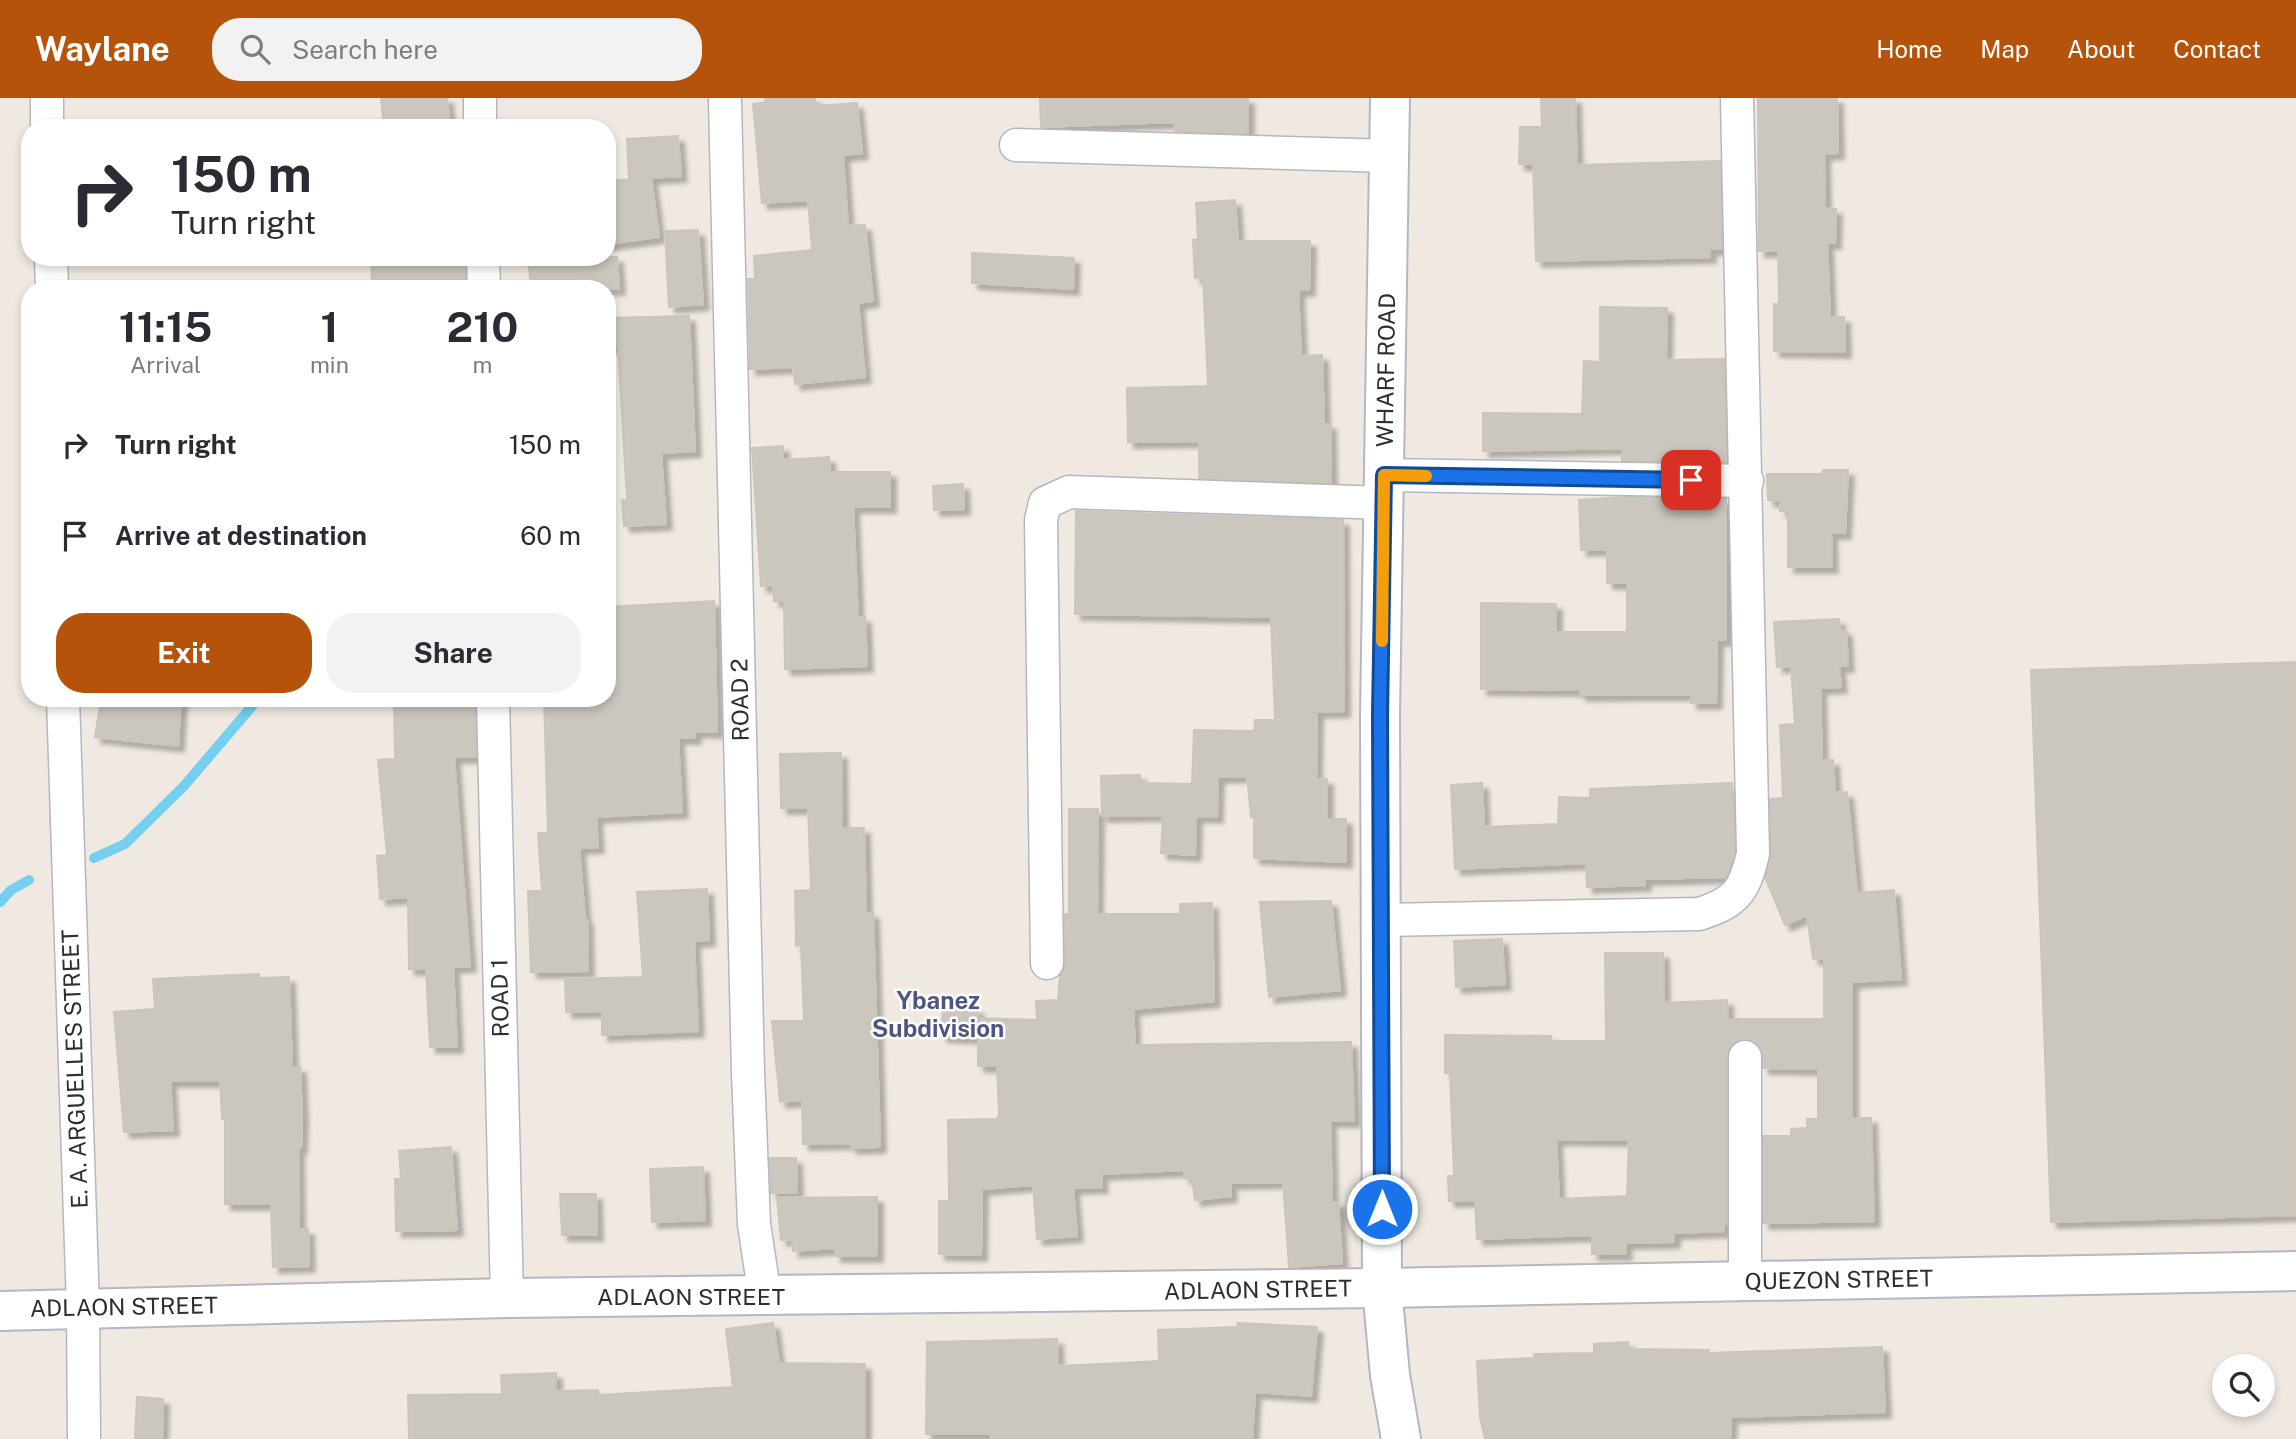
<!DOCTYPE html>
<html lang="en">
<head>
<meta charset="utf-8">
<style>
  :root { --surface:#fff; --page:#f2f2f3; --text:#2b2b33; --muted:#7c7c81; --accent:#b45309 }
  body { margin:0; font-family:"Public Sans",sans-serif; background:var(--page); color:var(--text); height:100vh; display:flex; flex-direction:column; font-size:26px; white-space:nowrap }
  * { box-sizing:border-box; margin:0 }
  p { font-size:23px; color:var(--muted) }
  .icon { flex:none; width:38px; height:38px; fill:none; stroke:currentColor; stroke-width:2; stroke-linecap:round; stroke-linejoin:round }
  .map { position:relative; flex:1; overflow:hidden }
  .drawer { position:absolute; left:21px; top:182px; width:595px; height:427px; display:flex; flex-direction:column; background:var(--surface); border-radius:28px; box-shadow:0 4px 10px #0003 }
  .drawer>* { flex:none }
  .hud { position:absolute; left:21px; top:21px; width:595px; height:147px; border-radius:28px; box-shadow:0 4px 10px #0003; background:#fff; color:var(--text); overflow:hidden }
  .tools { position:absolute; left:2212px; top:1256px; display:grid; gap:14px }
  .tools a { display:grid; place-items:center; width:63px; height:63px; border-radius:50%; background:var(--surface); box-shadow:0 4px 10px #0003; font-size:35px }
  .pin { position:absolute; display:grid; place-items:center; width:60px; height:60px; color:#fff; margin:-30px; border-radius:14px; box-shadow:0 4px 10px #0006 }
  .me { position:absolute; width:77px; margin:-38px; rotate:0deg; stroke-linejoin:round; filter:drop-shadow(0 0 5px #0008) }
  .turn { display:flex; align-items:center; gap:24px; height:147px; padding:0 35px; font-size:32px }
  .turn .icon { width:91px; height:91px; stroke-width:2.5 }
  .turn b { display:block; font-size:49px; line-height:60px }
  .eta { display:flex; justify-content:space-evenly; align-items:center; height:119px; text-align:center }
  .eta b { font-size:42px; font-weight:700; line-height:49px }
  .button { display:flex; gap:14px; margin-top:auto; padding:14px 35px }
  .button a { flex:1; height:80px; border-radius:28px; background:var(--accent); color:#fff; font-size:28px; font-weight:700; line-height:80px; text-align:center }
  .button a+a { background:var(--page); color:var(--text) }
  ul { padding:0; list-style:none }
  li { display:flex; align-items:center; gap:21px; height:91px; padding:0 35px }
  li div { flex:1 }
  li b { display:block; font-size:26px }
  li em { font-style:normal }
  header { display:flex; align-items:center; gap:42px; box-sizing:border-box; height:98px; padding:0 35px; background:var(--accent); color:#fff }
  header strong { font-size:33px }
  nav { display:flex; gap:38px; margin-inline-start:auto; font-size:24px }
  .search { width:490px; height:63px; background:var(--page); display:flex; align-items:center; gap:18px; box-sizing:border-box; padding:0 24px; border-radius:28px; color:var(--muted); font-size:26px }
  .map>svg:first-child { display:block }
</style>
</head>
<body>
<header>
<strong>Waylane</strong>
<div class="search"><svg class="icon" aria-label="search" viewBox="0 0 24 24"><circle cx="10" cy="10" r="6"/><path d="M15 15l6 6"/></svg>Search here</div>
<nav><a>Home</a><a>Map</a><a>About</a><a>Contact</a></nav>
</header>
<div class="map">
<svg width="2296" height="1341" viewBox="0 0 2296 1341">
  <defs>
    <filter id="shadow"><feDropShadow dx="6" dy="6" stdDeviation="2" flood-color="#0004"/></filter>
  </defs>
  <rect width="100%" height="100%" fill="#efe9e1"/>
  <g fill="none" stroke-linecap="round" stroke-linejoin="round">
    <g stroke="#75cff0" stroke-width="10">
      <path d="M94,760L125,746L184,688L259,600"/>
      <path d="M0,804L11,792L29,782"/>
    </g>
  </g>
  <g fill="#cbc7bf" stroke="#cbc5ba" stroke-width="2" fill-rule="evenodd" filter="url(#shadow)">
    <path d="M381,0H447L450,30H384Z"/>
    <path d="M765,0H815V8L857,5L862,55L843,57L848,128L865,127L873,203L858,205L865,279L795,286L793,269L750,271L748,181H755L754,158L812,152L808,102L762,105L753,6L766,4Z"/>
    <path d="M1040,0H1248V35L1175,33V24L1041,29Z"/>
    <path d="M1541,0H1575L1577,67L1720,63L1722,151H1710V159L1536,163L1533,66H1519L1520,29H1542Z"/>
    <path d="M1758,0H1837L1838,55L1824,56L1825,110L1836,111L1835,145L1827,144L1830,219H1844L1845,254L1774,253V206H1779L1778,153H1759Z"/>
    <path d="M678,38L681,78L629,81L627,41Z"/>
    <path d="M651,80L659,139L607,146V83Z"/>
    <path d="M1235,102L1238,143H1310L1309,192H1298L1301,258L1322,257L1324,326H1330L1331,385L1199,380V343L1128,344L1127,290L1208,288L1203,179L1195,180L1193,142L1198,141L1196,105Z"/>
    <path d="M698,132L703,206L669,209L665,133Z"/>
    <path d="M972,155L1074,160L1073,191L972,185Z"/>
    <path d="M371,159H464L466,191H393L392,186H372Z"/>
    <path d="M528,159H617L619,191H531Z"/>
    <path d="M1600,209L1667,210L1666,262L1724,261L1726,364L1622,363V350L1483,353V315L1582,316L1584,263L1600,264Z"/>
    <path d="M689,218L695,353L661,355L666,426L624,428L622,402H627L618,249H607V220Z"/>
    <path d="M783,348V362L829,359L830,374H890V409H853L858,520L865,519L867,568L785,571L784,503H774L773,488H761L752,350Z"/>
    <path d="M1823,372H1848L1845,435H1831L1832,469H1788V413H1780L1781,403L1768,402L1767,376H1822Z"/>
    <path d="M963,386L964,411L934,412L933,388Z"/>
    <path d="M1622,399L1726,401V542H1717L1716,605H1691V596L1580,597V592L1481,591V505L1556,506V534H1627V485H1607V451L1581,452L1579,402Z"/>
    <path d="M1076,413L1343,422L1344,613L1317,614L1316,681H1327V721H1346V764L1254,760V719H1251L1247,678L1218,679L1217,719L1196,718L1195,757L1161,755L1163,717L1102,718L1101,678L1140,677V685L1192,686L1194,632L1254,633L1255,622H1275L1271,519L1075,516Z"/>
    <path d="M714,503L717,634L695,633V640H678L682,714L596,719L598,749L579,750L585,821H587L588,873L531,874L528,793H542L538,735H548L544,600H612L607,509Z"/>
    <path d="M1839,521L1840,532H1846L1848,568H1839L1841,589L1820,590L1822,663L1833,662L1835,695L1847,694L1857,795L1894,792L1901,881L1852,884V1020H1871L1874,1123L1763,1125V1038H1791V1031L1807,1030V1021H1818V971L1763,970L1760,949L1744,941L1730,949L1727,959V1126H1724V1133L1674,1135V1144L1625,1145L1626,1156H1592V1137L1477,1141L1475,1102L1449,1103L1448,1078H1454L1450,975H1445V937L1551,938V943H1606L1605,855H1663L1664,905L1727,902L1728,921H1824V860L1813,861L1807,817L1785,827L1765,779L1771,756L1770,701L1783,700L1780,627L1795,626L1791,568L1777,569L1774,524ZM1556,1041L1629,1042L1627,1098L1559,1101Z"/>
    <path d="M2296,564V1117L2051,1124L2031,572Z"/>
    <path d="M135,600H181L178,648L95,639L101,601L134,607Z"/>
    <path d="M394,600H475L476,659H454L470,868L453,869L457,949H430L426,871H409L408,799L380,801L377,758L387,757L378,662L395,661Z"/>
    <path d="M841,655L842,730H864L866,815H873L880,1047L878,1049L851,1050V1045L803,1046L802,1002L780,1004L772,923H804L801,847L796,848L795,793L811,792L808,710H781L780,656Z"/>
    <path d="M1482,685L1484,729L1558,726L1559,699L1590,700V691L1732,685L1735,754L1732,763L1726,779L1645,781V787L1587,789L1586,765L1455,771L1451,687Z"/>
    <path d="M1069,711H1098L1097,816H1180V806L1212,805L1214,903L1133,911L1135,947L1351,944L1354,1023H1330L1332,1104H1338L1342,1165L1289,1169L1283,1084L1230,1085L1231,1098L1195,1102L1192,1080H1184V1072L1101,1076L1102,1089L1073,1090L1077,1138L1037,1141L1033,1087L982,1091L981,1157L939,1156V1103H949L948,1022L997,1021L999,1016L997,968H978V920L1037,922L1036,903L1058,902L1060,877L1065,865V816H1069Z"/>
    <path d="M707,791L709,842L694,843L698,933L602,937V913L566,914L565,881L643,879L637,794Z"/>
    <path d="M1331,803L1340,892L1269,899L1260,804Z"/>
    <path d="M1502,841L1505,886L1456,889L1454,843Z"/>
    <path d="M259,876V880L289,879L292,969H300L302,1018L301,1050H298L299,1131H308L309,1168L273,1169L271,1106H225V1021H222L220,983H170L173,1032L124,1034L114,914L155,911L153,881Z"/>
    <path d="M943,909L978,911L977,940L941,938Z"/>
    <path d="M451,1049L457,1132L396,1133L395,1081H401L399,1053Z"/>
    <path d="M770,1060H796L797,1094L771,1095Z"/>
    <path d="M703,1069L705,1122L652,1124L650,1071Z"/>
    <path d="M560,1096H596L597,1137H562Z"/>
    <path d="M877,1099V1158H835V1150L793,1153L792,1141L781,1142L777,1100Z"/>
    <path d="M773,1225L779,1265L865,1266V1341H409L408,1297L502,1296L501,1277L556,1275V1293L598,1292L599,1297L733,1289L726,1231Z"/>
    <path d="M1238,1225L1317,1229L1311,1298L1255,1294L1252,1341H991V1336H926L927,1244L1057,1241L1058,1268L1122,1265L1159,1263L1158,1232L1237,1229Z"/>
    <path d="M1628,1244L1629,1251L1709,1252V1255L1882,1249L1885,1314L1731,1319L1730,1341H1485L1480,1319L1477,1263L1534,1260V1256L1594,1255V1246Z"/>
    <path d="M137,1299L163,1301L162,1341H135Z"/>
  </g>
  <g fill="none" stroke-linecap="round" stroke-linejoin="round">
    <defs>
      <g id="street">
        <path d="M47,0V30"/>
        <path d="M480,3V30"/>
        <path d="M725,3L748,974L754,1126L765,1199"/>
        <path d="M1016,47L1390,58"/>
        <path d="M51,159L52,191"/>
        <path d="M483,159L484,191"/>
        <path d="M1384,377L1747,383"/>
        <path d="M63,600L83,1210L84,1341"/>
        <path d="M493,600L507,1200"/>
        <path d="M1382,822L1699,816C1737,804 1744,793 1753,756L1737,0"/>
        <path d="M1047,865L1041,422L1045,405L1069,394L1384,405"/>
        <path d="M1745,1184V959"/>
      </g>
      <g id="secondary">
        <path d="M1390,0L1380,617L1382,1190L1390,1277L1401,1341"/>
        <path d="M0,1213L507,1200L1382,1190L2296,1173"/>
      </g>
    </defs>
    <use href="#street" stroke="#b4b7c1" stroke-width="35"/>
    <use href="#secondary" stroke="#b4b7c1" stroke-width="42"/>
    <use href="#street" stroke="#fff" stroke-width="32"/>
    <use href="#secondary" stroke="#fff" stroke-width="38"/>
  </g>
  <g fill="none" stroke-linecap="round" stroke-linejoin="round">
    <defs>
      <path id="route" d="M1382,1111L1380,617L1384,377L1691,382"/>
    </defs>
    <use href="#route" stroke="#114b97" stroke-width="18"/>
    <use href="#route" stroke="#1a73e8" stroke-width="12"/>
    <path stroke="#f59e0b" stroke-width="12" d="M1382,543L1384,377L1426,378"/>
  </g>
  <g text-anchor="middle" stroke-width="5" stroke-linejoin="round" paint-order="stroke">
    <g font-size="23" fill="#2e2e2e" stroke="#fff">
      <text transform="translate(1386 272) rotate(-89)" y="8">WHARF ROAD</text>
      <text transform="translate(740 602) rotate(-91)" y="8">ROAD 2</text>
      <text transform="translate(500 900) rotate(-91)" y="8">ROAD 1</text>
      <text transform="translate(75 971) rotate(-92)" y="8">E. A. ARGUELLES STREET</text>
      <text transform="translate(1839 1182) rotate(-1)" y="8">QUEZON STREET</text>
      <text transform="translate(1258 1192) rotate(-1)" y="8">ADLAON STREET</text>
      <text x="691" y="1207">ADLAON STREET</text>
      <text transform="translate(124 1209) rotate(-1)" y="8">ADLAON STREET</text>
    </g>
    <g font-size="24" font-weight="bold" fill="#4d5680" stroke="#fff">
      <text x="938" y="911">Ybanez<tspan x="938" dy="28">Subdivision</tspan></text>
    </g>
  </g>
</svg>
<div class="tools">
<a><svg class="icon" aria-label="search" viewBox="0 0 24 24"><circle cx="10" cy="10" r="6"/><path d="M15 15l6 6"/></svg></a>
</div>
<div class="pin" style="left:1691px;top:382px;background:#d93025"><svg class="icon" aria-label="arrive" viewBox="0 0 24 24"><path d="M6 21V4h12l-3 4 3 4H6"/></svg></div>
<svg class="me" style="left:1382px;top:1111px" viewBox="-20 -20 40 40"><circle r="17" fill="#1a73e8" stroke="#fff" stroke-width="3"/><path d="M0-11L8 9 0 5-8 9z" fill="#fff"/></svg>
<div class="hud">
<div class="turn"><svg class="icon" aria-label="right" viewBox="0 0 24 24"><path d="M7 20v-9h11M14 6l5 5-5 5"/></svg><div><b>150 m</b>Turn right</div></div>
</div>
<section class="drawer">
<div class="eta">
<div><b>11:15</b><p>Arrival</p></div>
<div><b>1</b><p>min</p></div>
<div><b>210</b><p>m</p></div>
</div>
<ul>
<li><svg class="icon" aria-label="right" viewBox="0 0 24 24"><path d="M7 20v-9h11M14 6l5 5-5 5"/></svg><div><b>Turn right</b></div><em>150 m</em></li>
<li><svg class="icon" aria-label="arrive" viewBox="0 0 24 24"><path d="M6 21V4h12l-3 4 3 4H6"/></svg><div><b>Arrive at destination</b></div><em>60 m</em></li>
</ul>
<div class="button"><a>Exit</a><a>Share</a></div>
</section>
</div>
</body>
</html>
